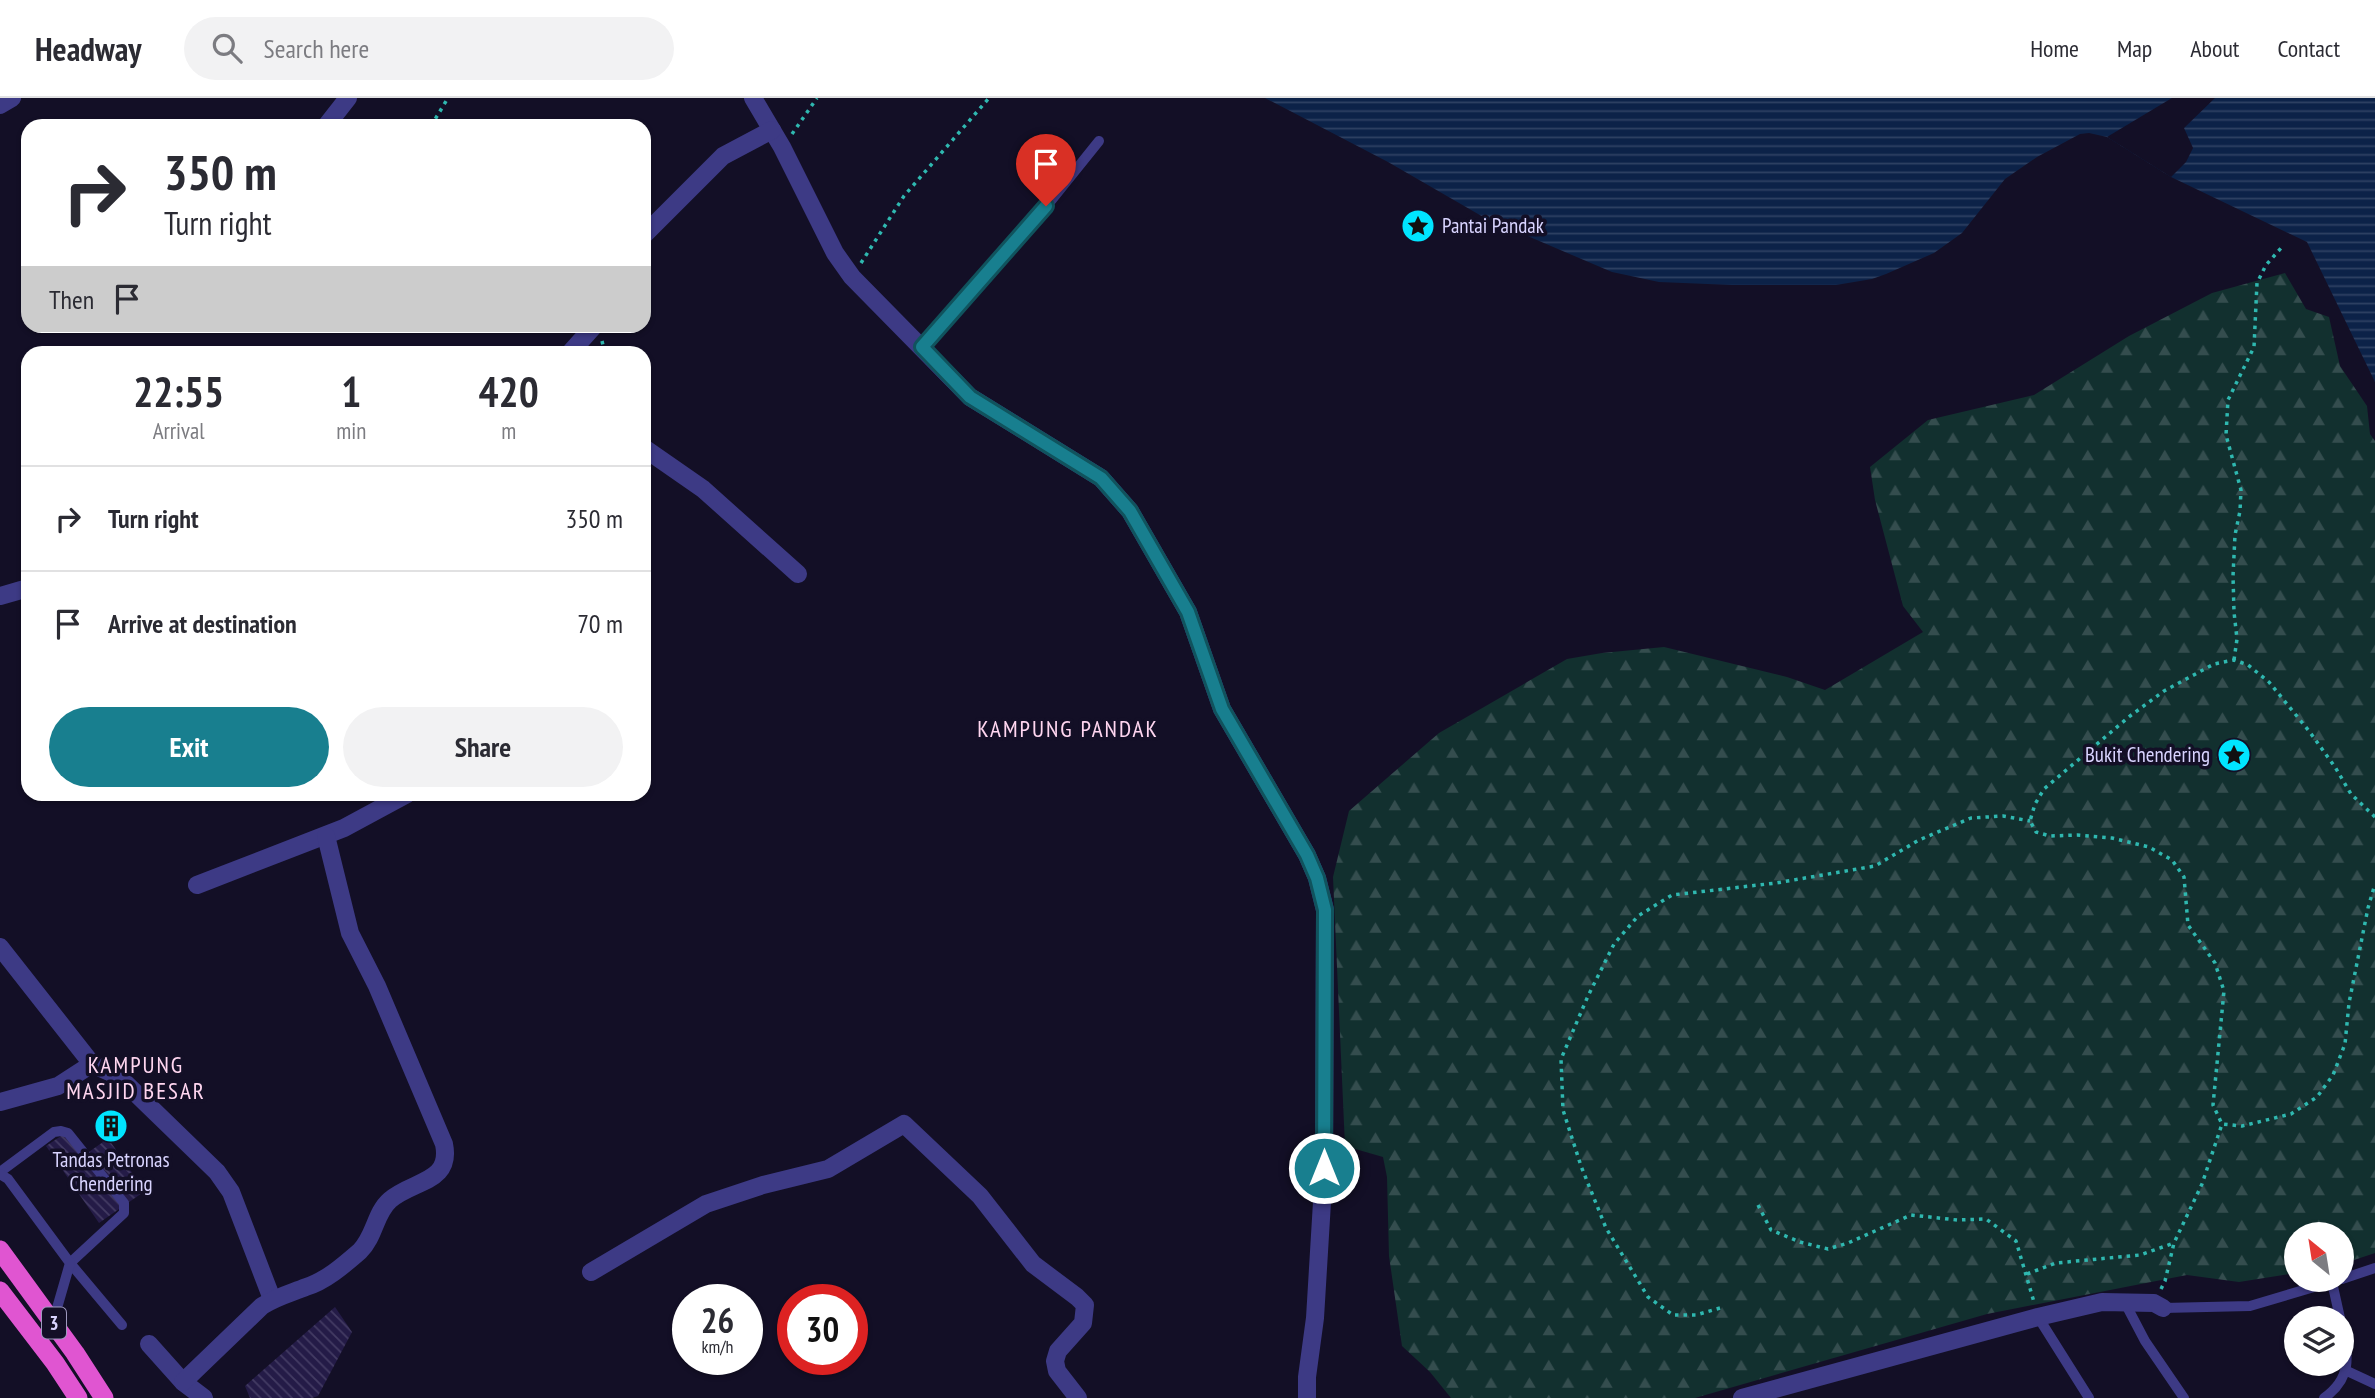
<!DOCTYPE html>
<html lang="en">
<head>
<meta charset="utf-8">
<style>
  :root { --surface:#fff; --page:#f2f2f3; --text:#2b2b33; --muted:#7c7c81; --line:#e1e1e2; --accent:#187f8f }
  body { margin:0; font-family:"PT Sans Narrow",sans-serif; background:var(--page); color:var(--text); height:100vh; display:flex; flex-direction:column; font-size:26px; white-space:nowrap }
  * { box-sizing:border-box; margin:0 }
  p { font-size:23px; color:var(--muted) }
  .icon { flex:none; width:38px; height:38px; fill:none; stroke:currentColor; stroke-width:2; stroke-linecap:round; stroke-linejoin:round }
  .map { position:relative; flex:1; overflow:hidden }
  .drawer { position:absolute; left:21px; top:248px; width:630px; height:455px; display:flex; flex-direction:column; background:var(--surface); border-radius:21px; box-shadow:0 2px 5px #0004 }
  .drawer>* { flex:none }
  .banner { position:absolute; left:21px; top:21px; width:630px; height:214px; border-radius:21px; box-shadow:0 2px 5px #0004; background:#fff; color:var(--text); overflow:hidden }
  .needle { width:46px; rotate:330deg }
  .controls { position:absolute; left:2284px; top:1124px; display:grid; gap:14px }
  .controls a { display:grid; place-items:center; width:70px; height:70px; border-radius:50%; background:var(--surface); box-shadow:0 2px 5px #0004; font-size:35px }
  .speed { position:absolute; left:672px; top:1186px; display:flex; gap:14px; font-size:35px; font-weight:700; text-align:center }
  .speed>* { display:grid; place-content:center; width:91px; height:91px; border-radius:50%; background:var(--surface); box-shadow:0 2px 5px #0004; line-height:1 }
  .speed small { font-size:18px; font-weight:400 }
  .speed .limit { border:10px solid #d22; background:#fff; color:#111 }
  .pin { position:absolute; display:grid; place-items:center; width:60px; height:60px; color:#fff; margin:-72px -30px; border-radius:50% 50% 50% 0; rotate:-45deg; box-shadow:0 0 7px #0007 }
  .pin .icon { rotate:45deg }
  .me { position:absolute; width:77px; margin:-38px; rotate:0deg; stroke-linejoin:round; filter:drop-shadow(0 0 5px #0008) }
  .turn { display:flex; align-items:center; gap:24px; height:147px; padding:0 28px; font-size:32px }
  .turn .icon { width:91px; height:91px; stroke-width:2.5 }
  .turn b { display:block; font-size:49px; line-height:60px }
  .then { display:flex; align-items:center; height:66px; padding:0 28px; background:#0003; gap:14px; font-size:26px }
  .eta { display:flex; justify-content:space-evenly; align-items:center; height:119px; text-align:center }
  .eta b { font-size:42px; font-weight:600; line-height:49px }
  .button { display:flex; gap:14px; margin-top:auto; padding:14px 28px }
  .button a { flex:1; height:80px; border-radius:42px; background:var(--accent); color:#fff; font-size:28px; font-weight:600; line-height:80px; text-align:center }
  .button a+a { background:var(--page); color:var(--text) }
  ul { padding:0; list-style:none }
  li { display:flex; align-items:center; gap:21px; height:105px; padding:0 28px; border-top:2px solid var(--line) }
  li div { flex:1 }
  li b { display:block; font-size:26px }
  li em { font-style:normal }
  header { display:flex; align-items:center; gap:42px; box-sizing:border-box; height:98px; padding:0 35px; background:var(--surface); border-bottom:2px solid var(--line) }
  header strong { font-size:33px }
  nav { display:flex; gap:38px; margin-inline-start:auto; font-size:24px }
  .search { width:490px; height:63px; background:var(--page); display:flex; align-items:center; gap:18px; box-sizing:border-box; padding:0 24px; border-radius:38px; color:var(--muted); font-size:26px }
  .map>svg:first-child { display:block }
</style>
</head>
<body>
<header>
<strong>Headway</strong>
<div class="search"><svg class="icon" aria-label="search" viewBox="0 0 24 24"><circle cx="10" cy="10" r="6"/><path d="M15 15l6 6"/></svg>Search here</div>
<nav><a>Home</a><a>Map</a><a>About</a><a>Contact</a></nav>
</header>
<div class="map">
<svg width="2375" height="1300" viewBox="0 0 2375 1300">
  <defs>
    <pattern id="forest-firs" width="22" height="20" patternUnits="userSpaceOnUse" patternTransform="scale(1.75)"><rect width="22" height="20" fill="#12302f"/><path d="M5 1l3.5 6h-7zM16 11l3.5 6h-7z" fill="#344d4e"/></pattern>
    <pattern id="water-rules" width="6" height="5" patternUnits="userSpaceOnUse" patternTransform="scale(1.75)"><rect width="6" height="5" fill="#0c2248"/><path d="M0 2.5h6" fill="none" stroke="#2f4163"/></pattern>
    <pattern id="building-back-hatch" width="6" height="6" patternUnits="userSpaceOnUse" patternTransform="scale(1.75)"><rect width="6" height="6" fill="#241b47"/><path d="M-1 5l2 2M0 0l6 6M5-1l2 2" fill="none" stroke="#433b63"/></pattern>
  </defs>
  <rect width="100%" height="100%" fill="#130f26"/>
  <path fill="url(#forest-firs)" d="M2285,175L2306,211L2329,219L2340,268L2367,308L2370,336L2375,343V1155L2342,1166V1136H2296V1175L2239,1184L2187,1177L1987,1216L1695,1300H1451L1430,1274L1402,1248L1389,1158L1387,1079L1383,1059L1345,1048L1333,779L1349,713L1439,635L1567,561L1602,555L1664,549L1787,579L1825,592L1923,534L1903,508L1875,402L1870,369L1928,322L2034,297L2129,238L2212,195Z"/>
  <path fill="url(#water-rules)" d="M1265,0H2375V284L2307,144L2171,79L2107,39L2089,35L2080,36L2037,59L2005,81L1962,135L1934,155L1886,176L1872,181L1836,187H1732L1659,184L1612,174L1485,120L1388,64Z"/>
  <path fill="#130f26" d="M2172,0H2215L2184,30L2193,50L2186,64L2171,79L2107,39Z"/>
  <g fill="url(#building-back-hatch)">
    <path d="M119,1013L128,1025L107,1039L145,1093L99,1125L46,1048L70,1032L86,1056L103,1044L94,1030Z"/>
    <path d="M335,1209L352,1234L318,1298L312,1300H250L245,1288Z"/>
  </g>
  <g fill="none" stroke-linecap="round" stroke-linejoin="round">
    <g stroke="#2fb8b0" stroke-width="3.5" stroke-dasharray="3.5 5" stroke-linecap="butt">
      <path d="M431,28L448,0"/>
      <path d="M792,36L817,0"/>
      <path d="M861,165L904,98L989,0"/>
      <path d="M602,243L605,256"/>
      <path d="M2234,562L2237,541L2234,514L2233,478L2235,437L2240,413L2241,392L2226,337L2228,302L2254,249L2257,185L2266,167L2282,149"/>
      <path d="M2375,719L2351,696L2335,669L2309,633L2269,584L2248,567L2234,562L2214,566L2164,593L2130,618L2044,691L2035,706L2030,723L2036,734L2050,738L2077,737L2112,740L2149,749L2172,762L2184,779L2188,827L2215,865L2224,893L2213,1007L2222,1026L2242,1028L2291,1016L2317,999L2333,977L2345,946L2349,905L2368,810L2375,786"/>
      <path d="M1758,1107L1771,1132L1800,1144L1828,1151L1848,1145L1911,1117L1957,1122L1986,1121L2016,1143L2034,1204"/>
      <path d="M2027,1176L2056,1165L2140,1157L2174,1145"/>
      <path d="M2161,1191L2165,1183L2174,1145L2202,1086L2222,1026"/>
      <path d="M1720,1210L1696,1217H1673L1648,1199L1606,1130L1581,1068L1563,1012L1561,961L1588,898L1614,846L1638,818L1672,797L1776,785L1875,768L1919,742L1971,720L2003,718L2030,723"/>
    </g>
    <g stroke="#3d3a85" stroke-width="10">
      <path d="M922,249L1029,130L1099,43"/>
      <path d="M0,1074L54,1034L61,1033L68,1035L124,1105V1115L70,1165L122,1227"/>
      <path d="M0,1076L8,1081L70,1165L53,1224"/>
      <path d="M2342,1181L2375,1170"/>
      <path d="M2332,1184L2340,1220"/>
      <path d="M2124,1203L2145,1243L2184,1300"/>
      <path d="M2163,1210L2250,1208L2341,1181"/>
      <path d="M2038,1219L2089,1300"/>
      <path d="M2347,1273L2375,1286"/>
      <path d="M2324,1300C2353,1279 2348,1258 2342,1228"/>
    </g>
    <g stroke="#3d3a85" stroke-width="18">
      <path d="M753,0L782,49L835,155L852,179L970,299L1101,380L1130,413L1188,514L1222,611L1307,757L1317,780L1325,812L1324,1071L1315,1220L1307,1279V1300"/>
      <path d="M0,7L12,0"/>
      <path d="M326,28L348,0"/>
      <path d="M644,137L723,58L772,32"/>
      <path d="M569,256L594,228"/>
      <path d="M644,350L703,391L798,476"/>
      <path d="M0,498L28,490"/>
      <path d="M197,787L344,730L407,696"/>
      <path d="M0,849L92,966L118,978L217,1074L231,1094L272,1201"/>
      <path d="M0,1004L58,988L92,966"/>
      <path d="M591,1174L706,1106L763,1087L828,1071L904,1026L980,1098L1033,1166L1077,1199L1085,1207L1083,1225L1058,1253L1055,1263L1057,1273L1078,1300"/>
      <path d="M149,1246L183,1284L204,1300"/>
      <path d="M183,1284L262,1208C276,1199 291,1195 306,1189C326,1183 345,1166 360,1153C375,1138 375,1115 390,1102C413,1082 452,1085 444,1046L377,888L350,835L326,738"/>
      <path d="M1742,1300L2038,1219L2102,1204L2154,1205L2163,1210"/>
    </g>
    <g stroke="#e055d1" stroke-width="19">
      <path d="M0,1152L75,1255L104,1300"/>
      <path d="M0,1193L55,1265L78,1300"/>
    </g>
  </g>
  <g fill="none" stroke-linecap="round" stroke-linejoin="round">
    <defs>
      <path id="route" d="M1046,108L922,249L970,299L1101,380L1130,413L1188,514L1222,611L1307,757L1317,780L1325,812L1324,1070"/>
    </defs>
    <use href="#route" stroke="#10535d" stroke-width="18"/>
    <use href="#route" stroke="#187f8f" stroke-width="12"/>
  </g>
  <defs>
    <symbol id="sight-disc" viewBox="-11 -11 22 22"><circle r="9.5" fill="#00e5ff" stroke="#130f26"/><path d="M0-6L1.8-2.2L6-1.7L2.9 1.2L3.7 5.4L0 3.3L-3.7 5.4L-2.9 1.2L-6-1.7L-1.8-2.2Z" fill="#111"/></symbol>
    <symbol id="building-disc" viewBox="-11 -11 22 22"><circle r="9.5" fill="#00e5ff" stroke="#130f26"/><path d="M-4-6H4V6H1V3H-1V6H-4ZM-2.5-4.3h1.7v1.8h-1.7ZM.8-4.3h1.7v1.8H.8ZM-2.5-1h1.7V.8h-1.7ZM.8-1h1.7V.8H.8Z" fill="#111"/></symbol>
  </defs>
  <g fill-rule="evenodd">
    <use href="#sight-disc" x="1399" y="109" width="38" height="38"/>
    <use href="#sight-disc" x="2215" y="638" width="38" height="38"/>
    <use href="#building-disc" x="92" y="1009" width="38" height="38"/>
  </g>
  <g text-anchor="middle" stroke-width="7" stroke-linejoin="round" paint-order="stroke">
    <rect fill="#130f26" stroke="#9e99be" stroke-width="2" x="42" y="1209.5" width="24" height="31" rx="5"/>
    <g font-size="19" font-weight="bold" fill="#d9d4ff">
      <text x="54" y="1232">3</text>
    </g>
    <g font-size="21" fill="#d9d4ff" stroke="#130f26" text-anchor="start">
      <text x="1442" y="135">Pantai Pandak</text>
      <text x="2210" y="664" text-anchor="end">Bukit Chendering</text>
      <text x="111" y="1069" text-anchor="middle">Tandas Petronas<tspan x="111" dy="24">Chendering</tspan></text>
    </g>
    <g font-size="23" letter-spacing="2" fill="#ffd6f0" stroke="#130f26">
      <text x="1068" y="639">KAMPUNG PANDAK</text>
      <text x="136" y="975">KAMPUNG<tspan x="136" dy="26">MASJID BESAR</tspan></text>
    </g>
  </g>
</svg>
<div class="controls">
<a><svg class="needle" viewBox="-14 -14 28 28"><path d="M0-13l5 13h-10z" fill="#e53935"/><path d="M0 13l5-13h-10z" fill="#7c7c81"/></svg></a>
<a><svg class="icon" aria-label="layers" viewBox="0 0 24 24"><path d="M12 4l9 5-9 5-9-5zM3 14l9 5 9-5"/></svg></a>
</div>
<div class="speed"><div>26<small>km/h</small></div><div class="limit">30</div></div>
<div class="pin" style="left:1046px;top:108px;background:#d93025"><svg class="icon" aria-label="arrive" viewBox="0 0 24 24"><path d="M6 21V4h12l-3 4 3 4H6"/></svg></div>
<svg class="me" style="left:1324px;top:1070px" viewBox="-20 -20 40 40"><circle r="17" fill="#187f8f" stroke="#fff" stroke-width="3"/><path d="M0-11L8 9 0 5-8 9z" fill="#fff"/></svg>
<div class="banner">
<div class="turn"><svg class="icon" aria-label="right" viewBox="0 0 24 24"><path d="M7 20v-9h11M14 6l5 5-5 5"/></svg><div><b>350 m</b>Turn right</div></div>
<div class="then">Then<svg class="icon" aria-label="arrive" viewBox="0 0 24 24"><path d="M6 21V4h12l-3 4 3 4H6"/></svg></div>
</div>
<section class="drawer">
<div class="eta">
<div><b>22:55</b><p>Arrival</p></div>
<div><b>1</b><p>min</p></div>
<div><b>420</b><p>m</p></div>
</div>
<ul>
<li><svg class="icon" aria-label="right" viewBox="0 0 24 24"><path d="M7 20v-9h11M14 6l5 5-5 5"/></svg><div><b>Turn right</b></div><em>350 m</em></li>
<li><svg class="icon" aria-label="arrive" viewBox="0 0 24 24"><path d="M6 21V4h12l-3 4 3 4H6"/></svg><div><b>Arrive at destination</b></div><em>70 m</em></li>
</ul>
<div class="button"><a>Exit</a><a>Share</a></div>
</section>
</div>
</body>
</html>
